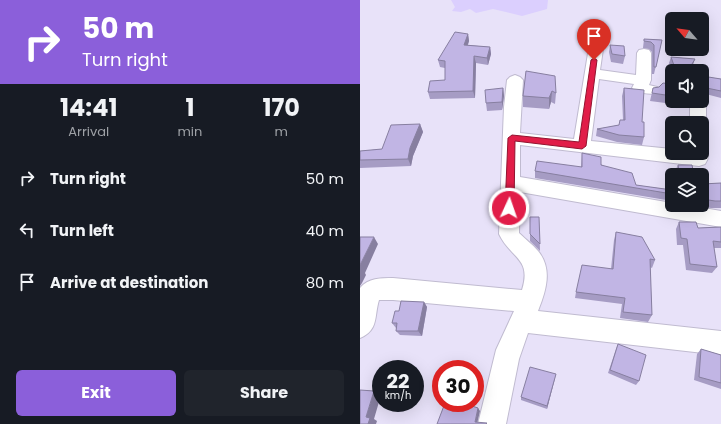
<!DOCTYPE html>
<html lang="en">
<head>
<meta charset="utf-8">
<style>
  :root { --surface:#171b24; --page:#20242c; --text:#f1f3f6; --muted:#9ea1a6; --accent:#8b5fda }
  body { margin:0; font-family:Poppins,sans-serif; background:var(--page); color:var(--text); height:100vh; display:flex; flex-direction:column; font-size:15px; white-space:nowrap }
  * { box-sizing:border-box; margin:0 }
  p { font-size:13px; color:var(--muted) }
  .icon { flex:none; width:22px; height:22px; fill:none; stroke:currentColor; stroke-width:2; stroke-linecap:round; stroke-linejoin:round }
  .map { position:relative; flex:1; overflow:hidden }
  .details { display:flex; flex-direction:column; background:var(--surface); width:360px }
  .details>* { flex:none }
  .top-card { background:#8b5fda; color:#fff; overflow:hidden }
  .needle { width:26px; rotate:298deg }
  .controls { position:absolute; left:305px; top:12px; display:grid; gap:8px }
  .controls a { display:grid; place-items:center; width:44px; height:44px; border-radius:6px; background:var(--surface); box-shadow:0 4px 16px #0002; font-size:20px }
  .speed { position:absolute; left:12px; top:360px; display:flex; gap:8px; font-size:20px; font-weight:700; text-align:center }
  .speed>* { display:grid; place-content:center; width:52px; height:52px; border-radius:50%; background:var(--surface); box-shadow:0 4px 16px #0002; line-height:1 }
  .speed small { font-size:10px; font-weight:400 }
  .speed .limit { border:6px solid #d22; background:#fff; color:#111 }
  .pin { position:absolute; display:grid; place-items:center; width:34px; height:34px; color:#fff; margin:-41px -17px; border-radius:50% 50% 50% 0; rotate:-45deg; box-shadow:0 0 4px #0007 }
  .pin .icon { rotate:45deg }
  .me { position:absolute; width:44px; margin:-22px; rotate:3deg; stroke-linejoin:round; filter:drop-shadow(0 0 3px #0008) }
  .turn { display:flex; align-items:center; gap:14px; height:84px; padding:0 16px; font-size:18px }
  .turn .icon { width:52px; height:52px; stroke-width:2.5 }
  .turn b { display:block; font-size:28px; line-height:34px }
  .eta { display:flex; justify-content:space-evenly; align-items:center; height:68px; text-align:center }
  .eta b { font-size:24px; font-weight:700; line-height:28px }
  .primary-button { display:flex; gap:8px; margin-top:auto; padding:8px 16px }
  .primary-button a { flex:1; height:46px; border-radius:6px; background:var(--accent); color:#fff; font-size:16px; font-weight:700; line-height:46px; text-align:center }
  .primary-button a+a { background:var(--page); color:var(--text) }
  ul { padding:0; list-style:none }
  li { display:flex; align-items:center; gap:12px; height:52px; padding:0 16px }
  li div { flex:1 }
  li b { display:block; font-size:15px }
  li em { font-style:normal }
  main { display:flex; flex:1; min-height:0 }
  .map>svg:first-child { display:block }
</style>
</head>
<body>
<main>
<section class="details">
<div class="top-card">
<div class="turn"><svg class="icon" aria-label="right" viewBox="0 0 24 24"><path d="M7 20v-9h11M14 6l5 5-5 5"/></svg><div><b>50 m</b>Turn right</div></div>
</div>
<div class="eta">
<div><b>14:41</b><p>Arrival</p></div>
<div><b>1</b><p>min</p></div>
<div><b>170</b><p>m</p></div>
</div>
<ul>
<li><svg class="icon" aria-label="right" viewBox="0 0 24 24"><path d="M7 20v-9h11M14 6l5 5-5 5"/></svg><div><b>Turn right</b></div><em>50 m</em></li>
<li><svg class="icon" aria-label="left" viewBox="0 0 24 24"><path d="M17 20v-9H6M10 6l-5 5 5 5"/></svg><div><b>Turn left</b></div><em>40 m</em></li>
<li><svg class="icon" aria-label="arrive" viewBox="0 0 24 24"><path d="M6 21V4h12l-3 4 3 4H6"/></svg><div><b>Arrive at destination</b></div><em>80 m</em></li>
</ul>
<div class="primary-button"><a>Exit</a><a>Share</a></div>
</section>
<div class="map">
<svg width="361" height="424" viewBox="0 0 361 424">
  <rect width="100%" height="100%" fill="#e8e2f9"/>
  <path fill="#dbcffe" d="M91,0H188L187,9L162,16L133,9L116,13L110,9L101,12L92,11L95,7Z"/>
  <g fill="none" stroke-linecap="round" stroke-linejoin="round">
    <defs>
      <g id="minor">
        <path d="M238,31L243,32L245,35L240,70L276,75L277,53L279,50L284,49L289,50L291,53V80L289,85L297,87L300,90L297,93C290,95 282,93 275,91L272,88L274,84L239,79L231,141L312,149V153H342V147L345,148C349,154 349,158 345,164L339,166L160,145V177L312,203V205H327L361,211V227L160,192L159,233C165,239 172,244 178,251C193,269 186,291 178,311L361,331V355L168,333L159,359L146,424H118L136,350L154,311L33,300H19C14,316 19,330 0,338V288C8,278 21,278 33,278L162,290C172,258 151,259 139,234L144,107L147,80L150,77L155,75L160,77L163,80L160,133L214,139L231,35L233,32Z"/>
        <path d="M338,66L343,67L345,70L343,74H342V71H331L333,67Z"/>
        <path d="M342,97L346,101V123L342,128V123H330V101H342Z"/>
      </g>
    </defs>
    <use href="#minor" stroke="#c0bbd0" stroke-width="2"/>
    <use href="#minor" fill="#fff" fill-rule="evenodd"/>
  </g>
  <g fill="#a69cc4">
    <path d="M108,34L109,41L108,45L130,47L131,54L128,65L116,63L115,98L70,99L68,92L85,80V68L80,67L78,60Z"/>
    <path d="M284,39L302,40L294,74H292V52L289,49L283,48Z"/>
    <path d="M250,45L265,56L263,64L251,62L249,52Z"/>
    <path d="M311,57L335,59L333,65V71H312V72L309,63Z"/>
    <path d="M166,71L196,93L195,104L191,102L189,109L163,107V96Z"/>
    <path d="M342,76L361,79V98L342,93Z"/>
    <path d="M312,84V101H314L313,104L290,101L293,88L299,87Z"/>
    <path d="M143,88L144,96L142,110L127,111L126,103Z"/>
    <path d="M264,88L282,122L284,137L282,145L257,142L236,136L237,129L259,125L263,120L262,96Z"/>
    <path d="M60,124L63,132L53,156L51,166L0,168V151L22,149Z"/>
    <path d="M222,153L276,185L312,190V201L175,178V171L221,167Z"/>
    <path d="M318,165L334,175H316L315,171Z"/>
    <path d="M361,183V208H351L336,205H342V184Z"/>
    <path d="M179,217L180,251L170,241V234Z"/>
    <path d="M319,222L338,228L361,227V248H354L357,267L352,273L326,270L323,245H317L316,229Z"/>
    <path d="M256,232L295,260L292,268L290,267L292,315L288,322L260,318L262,304L215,298L216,292L251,269L254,240Z"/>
    <path d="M64,302L67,307L62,336L40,335L36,331V328L32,323L39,311Z"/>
    <path d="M258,344L279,381L276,385L248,373L256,349Z"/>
    <path d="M341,349L361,355V389L334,380L337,354Z"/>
    <path d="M195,378L187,409L161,400V397Z"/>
  </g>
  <g fill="#877fa0">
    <path d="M108,34L109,41L105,52L104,45Z"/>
    <path d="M130,47L131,54L128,65L127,58Z"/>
    <path d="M114,56L116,63L115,98L113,91Z"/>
    <path d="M143,88L144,96L142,110V102Z"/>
    <path d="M192,91L191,102L189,109V98Z"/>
    <path d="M60,124L63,132L53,156L51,166L48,159L50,148Z"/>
    <path d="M14,237L18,244L5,273L6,275L2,283L0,286V265Z"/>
    <path d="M64,302L67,307L62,336L58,331Z"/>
    <path d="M196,374L195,378L187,409V406Z"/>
    <path d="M14,391L21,395L14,419L17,421L16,424H8L6,417Z"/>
    <path d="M118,408L120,411L117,424L115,422Z"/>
  </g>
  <g fill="#c1b5e4" stroke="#877fa0">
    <path d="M95,32L108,34L104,45L130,47L127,58L114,56L113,91L68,92L70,81L85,80V61L78,60Z"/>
    <path d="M284,39L302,40L296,67H294V45L291,42L284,41Z"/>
    <path d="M250,45L264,46L265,56L252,54Z"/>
    <path d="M311,57L335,59L332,64L334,66L333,71H316Z"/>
    <path d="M166,71L195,76L196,93L192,91L189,98L163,96Z"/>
    <path d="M342,76L361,79V91L342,87Z"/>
    <path d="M303,83L312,84V96L292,93L293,88L299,87Z"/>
    <path d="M143,88L142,102L126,103L125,90Z"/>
    <path d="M264,88L284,90L282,122H284V137L259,135L237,129L259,125L260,120H265Z"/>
    <path d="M60,124L50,148L48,159L0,160V151L22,149L31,125Z"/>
    <path d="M222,153L241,157V165L272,173L276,185L312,190V194L175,171L177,161L222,167Z"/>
    <path d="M318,165H332L334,175H320Z"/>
    <path d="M361,183V201H355L342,199V184Z"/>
    <path d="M170,217H179L180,244L170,234Z"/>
    <path d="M319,222H336L338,228L361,227V242L353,241L357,267L330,264L327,239L321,238Z"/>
    <path d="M256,232L282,237L295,260L290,259L292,315L263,312L265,298L216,292L222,265L253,269Z"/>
    <path d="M0,237H14L0,265Z"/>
    <path d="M41,301L64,302L58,331H36L37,323H32L35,311H39Z"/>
    <path d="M258,344L286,355L279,381L250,370Z"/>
    <path d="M341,349L361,355V383L339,377Z"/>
    <path d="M170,367L196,374L187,406L161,397Z"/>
    <path d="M0,390L14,391L6,417L10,418L8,424H0Z"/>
    <path d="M85,403H103L118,408L115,422L127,423L126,424H77Z"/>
  </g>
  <path fill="#e11d48" stroke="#92132f" d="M234,58L237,60L226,146L222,149L155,141L154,208L152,210H146L145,208L148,138L152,135L219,142L231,60Z"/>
</svg>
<div class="controls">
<a><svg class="needle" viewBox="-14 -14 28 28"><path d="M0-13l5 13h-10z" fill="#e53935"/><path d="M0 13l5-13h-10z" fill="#9ea1a6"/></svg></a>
<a><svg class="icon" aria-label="sound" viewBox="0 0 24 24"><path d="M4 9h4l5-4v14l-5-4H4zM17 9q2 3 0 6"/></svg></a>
<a><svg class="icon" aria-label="search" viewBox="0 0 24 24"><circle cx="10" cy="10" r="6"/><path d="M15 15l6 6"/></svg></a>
<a><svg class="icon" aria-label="layers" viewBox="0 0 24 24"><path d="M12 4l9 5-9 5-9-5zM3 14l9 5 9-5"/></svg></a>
</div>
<div class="speed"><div>22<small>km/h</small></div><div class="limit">30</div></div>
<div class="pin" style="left:234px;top:60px;background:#d93025"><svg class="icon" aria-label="arrive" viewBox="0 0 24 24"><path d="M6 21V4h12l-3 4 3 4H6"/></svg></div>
<svg class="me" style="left:149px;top:208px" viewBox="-20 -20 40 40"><circle r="17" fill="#e11d48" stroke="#fff" stroke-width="3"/><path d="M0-11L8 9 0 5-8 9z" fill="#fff"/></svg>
</div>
</main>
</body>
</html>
